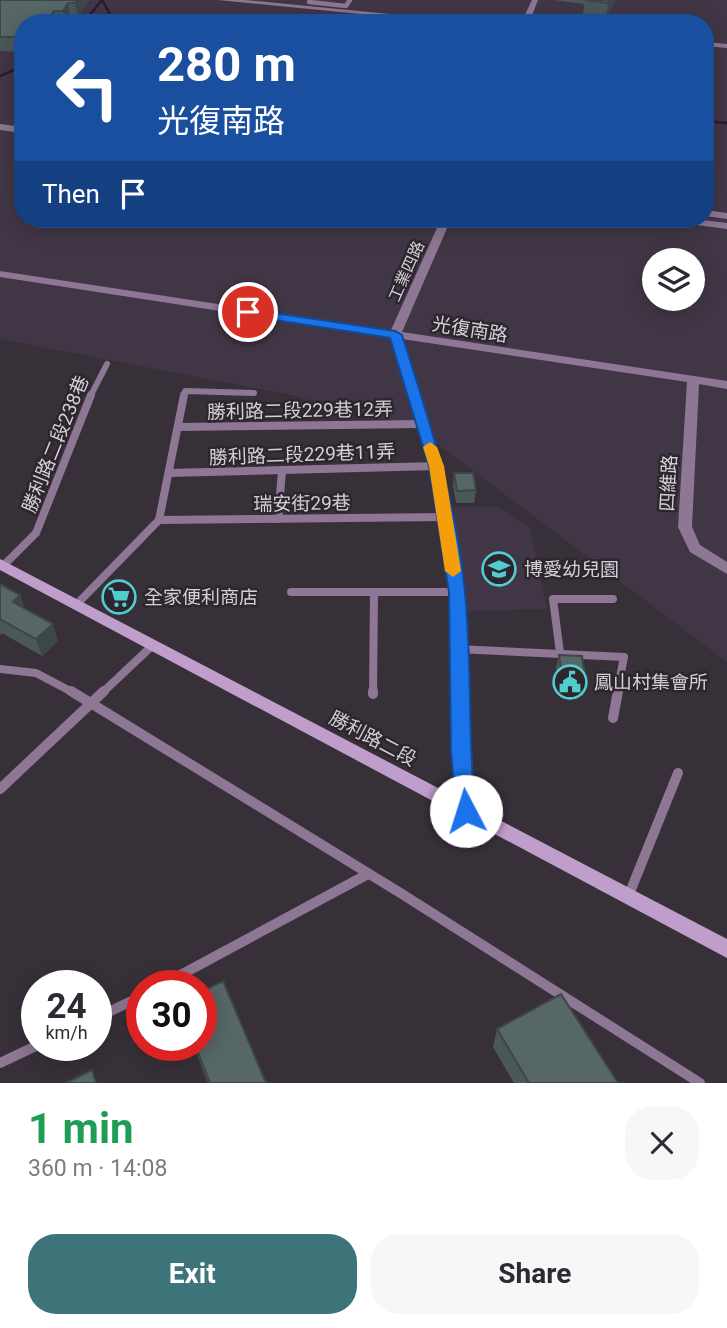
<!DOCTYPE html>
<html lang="en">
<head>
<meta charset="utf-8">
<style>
  :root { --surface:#fff; --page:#f7f7f7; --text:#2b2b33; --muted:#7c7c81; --accent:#3d7479 }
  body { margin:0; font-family:Roboto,"Noto Sans TC",sans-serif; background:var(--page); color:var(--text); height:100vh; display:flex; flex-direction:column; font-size:26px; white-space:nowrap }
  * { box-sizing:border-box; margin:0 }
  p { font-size:23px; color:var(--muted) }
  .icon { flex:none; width:38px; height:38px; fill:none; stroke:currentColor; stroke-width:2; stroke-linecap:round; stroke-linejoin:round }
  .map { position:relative; height:1083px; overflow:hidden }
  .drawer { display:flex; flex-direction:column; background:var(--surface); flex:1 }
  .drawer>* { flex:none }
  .guide { position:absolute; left:14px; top:14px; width:700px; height:214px; border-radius:28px; box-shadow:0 4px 18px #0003; background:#1a4fa0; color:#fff; overflow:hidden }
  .tools { position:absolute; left:642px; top:248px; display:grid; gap:14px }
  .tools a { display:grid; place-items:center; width:63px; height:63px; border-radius:50%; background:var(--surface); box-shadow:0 4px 18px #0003; font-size:35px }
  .speed { position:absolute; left:21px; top:970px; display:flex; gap:14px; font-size:35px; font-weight:700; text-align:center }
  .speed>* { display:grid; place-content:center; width:91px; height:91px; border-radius:50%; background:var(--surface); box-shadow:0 4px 18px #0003; line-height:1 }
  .speed small { font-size:18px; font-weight:400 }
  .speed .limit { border:10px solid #d22; background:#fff; color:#111 }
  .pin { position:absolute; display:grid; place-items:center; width:60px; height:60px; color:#fff; margin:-30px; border:4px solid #fff; border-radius:50%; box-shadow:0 2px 7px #0007 }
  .me { position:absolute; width:77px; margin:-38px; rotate:355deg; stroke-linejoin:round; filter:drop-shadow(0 0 5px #0008) }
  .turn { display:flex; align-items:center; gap:24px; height:147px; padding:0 28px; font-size:32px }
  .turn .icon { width:91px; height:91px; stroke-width:2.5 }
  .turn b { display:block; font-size:49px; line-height:60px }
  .then { display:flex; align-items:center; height:66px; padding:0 28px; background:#0003; gap:14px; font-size:26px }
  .round { display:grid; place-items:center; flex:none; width:74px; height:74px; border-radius:28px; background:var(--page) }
  .head { display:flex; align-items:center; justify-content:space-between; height:119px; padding:0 28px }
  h1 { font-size:42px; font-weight:700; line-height:52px; color:#1e9e55 }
  .cta { display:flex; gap:14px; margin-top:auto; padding:14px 28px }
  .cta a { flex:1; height:80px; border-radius:28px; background:var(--accent); color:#fff; font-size:28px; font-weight:700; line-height:80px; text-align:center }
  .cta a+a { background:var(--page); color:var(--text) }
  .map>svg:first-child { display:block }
</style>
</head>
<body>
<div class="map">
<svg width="727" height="1083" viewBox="0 0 727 1083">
  <rect width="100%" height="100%" fill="#373039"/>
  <g fill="#413645" fill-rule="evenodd">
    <path d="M0,0H727V662L414,426L286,394L0,339ZM23,23H705V219H23ZM654,261H693V299H654Z"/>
    <path d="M451,507H498L530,528L547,609L464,611Z"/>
  </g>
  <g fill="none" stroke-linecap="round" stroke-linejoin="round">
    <g stroke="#2b1a31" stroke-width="2.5">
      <path d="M102,0L115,23"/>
      <path d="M83,23L102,0"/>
      <path d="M0,76L23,66"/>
      <path d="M705,121L727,123"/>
    </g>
    <path stroke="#8d7794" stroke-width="4.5" d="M309,2L346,6L350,0"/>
    <g stroke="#8d7794" stroke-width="6">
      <path d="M90,397L107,364"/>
      <path d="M184,397L185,391L254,393"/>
    </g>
    <g stroke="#8d7794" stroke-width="8">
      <path d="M178,427L423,424"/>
      <path d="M169,473L436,466"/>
      <path d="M278,519L282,471"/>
      <path d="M159,520L445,517"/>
      <path d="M3,566L36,533L91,395"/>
      <path d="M291,592H457"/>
      <path d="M76,605L159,520L184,395"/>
      <path d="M457,649L624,657L617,693"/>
      <path d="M560,653L553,599H613"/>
      <path d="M0,669L36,673L74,693"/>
      <path d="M102,693L153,645"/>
      <path d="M373,693L374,592"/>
    </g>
    <g stroke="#8d7794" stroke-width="10">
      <path d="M71,691L402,894L700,1083"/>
      <path d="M373,694V691"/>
      <path d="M613,718L618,691"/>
      <path d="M0,789L104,691"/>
      <path d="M628,897L678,773"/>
      <path d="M162,985L368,874"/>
      <path d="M96,1018L142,996"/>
      <path d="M0,1063L38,1045"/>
    </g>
    <g fill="#8d7794" fill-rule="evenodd">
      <path d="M218,0H245L482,23H452Z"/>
      <path d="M532,0H538L529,23H521Z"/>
      <path d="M705,42L727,44V48L705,46Z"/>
      <path d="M441,219H451L402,332L727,381V389L699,384L692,527L700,545L727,562V574L690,552L678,527L687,382L402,339L443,466L464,592L468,750L474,811L471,816L465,819L459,816L456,811L452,750L450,592L429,466L390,337L0,277V271L391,330Z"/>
    </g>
    <g fill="#8d7794" fill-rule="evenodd">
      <path d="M0,124L23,127V133L0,130Z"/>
      <path d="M705,210L727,213V219L705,216Z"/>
      <path d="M668,219H694L727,223V229L673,222Z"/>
    </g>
    <path fill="#c09ecb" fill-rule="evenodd" d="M0,559L727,939V958L0,570Z"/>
  </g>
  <g fill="#4b5858">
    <path d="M0,0H89L78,17H71L67,23H23V52L0,51Z"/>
    <path d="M553,0H615L606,17L583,14L584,4Z"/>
    <path d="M454,473L476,490L474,503H456L453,485Z"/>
    <path d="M0,584L20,595L25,609L58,641L42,656L2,633L0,635Z"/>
    <path d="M559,655L586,684L583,696H560L556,667Z"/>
    <path d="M497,1029L618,1083H514L493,1047Z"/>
    <path d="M193,1045H201L266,1083H208Z"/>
  </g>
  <g fill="#3d4747">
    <path d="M77,0H89L78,17L75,3Z"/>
    <path d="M609,0H615L606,17L608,3Z"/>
    <path d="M68,3L71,17L67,23H66L63,11Z"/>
    <path d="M54,11L56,23H50L49,18Z"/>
    <path d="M20,595L26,612L13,602Z"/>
    <path d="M53,624L58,641L42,656L36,639Z"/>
  </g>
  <g fill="#576666" stroke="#3d4747" stroke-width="2">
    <path d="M0,0H77L75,3H68L63,11H54L49,18L44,17L41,23H23V37H0Z"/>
    <path d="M585,0H609L608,3Z"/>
    <path d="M454,473H473L476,490L457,491Z"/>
    <path d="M0,584L20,595L13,602L53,624L36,639L0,619Z"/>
    <path d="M559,655L582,656L586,684L563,683Z"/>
    <path d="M223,981L266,1083H210L195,1045H201V992Z"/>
    <path d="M561,994L618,1083H529L497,1029Z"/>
    <path d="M92,1070L96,1083H66Z"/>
  </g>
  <path fill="#1a73e8" stroke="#114b97" stroke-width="2" d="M248,309L395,331L402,335C429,420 457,504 465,593C472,665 468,738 475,811L473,817L466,819L458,817L456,811L451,750L449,592L429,466L390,338L243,315L241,312Z"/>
  <path fill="#f59e0b" d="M430,442L437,447L444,466L461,571L453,577L445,571L429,466L423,447Z"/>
  <defs>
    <symbol id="school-ring" viewBox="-11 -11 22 22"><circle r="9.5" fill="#2d262f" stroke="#52cdcf" stroke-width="1.5"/><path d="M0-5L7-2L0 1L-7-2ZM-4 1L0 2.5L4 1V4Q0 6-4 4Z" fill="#52cdcf"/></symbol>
    <symbol id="supermarket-ring" viewBox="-11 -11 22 22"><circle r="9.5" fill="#2d262f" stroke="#52cdcf" stroke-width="1.5"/><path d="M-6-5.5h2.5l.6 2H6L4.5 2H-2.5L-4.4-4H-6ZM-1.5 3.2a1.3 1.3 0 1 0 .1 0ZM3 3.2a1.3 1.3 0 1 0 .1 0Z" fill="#52cdcf"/></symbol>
    <symbol id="civic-ring" viewBox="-11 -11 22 22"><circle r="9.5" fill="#2d262f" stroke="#52cdcf" stroke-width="1.5"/><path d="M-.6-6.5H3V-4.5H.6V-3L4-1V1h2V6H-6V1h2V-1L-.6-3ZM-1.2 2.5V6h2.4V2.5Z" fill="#52cdcf"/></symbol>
  </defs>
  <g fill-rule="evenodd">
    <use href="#school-ring" x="480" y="550" width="38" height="38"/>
    <use href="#supermarket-ring" x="100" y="578" width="38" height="38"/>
    <use href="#civic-ring" x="551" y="663" width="38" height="38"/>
  </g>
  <g text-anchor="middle" stroke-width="5" stroke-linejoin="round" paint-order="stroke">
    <g font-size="16" fill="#d4d0d6" stroke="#2d262f">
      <text transform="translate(406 271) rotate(-66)" y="6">工業四路</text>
    </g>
    <g font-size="19" fill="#d4d0d6" stroke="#2d262f">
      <text transform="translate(470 329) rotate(9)" y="7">光復南路</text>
      <text transform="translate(300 410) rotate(-1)" y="7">勝利路二段229巷12弄</text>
      <text transform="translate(55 444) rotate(-68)" y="7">勝利路二段238巷</text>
      <text transform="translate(302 454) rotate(-2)" y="7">勝利路二段229巷11弄</text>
      <text transform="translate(668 483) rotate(-87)" y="7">四維路</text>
      <text transform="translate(302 503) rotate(-1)" y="7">瑞安街29巷</text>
      <text transform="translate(373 738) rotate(28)" y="7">勝利路二段</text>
    </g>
    <g font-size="19" fill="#d4d0d6" stroke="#2d262f" text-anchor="start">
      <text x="524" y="576">博愛幼兒園</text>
      <text x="144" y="604">全家便利商店</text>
      <text x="594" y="689">鳳山村集會所</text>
    </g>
  </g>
</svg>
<div class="tools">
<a><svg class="icon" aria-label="layers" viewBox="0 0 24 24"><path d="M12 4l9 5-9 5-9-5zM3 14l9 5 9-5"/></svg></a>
</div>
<div class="speed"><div>24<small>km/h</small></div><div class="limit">30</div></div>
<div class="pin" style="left:248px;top:312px;background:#d93025"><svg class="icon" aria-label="arrive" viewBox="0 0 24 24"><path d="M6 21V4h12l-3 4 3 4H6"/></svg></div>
<svg class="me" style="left:466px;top:811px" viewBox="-20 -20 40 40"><circle r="19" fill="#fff"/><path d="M0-13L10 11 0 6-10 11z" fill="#1a73e8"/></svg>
<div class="guide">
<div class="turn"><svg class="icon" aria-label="left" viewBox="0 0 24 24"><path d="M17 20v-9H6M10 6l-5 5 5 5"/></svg><div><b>280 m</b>光復南路</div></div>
<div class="then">Then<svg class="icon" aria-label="arrive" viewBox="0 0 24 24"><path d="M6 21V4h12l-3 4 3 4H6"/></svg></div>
</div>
</div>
<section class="drawer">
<div class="head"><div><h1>1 min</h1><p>360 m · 14:08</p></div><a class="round"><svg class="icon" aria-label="close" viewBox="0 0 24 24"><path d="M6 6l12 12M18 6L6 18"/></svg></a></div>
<div class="cta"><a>Exit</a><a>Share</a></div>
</section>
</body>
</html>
